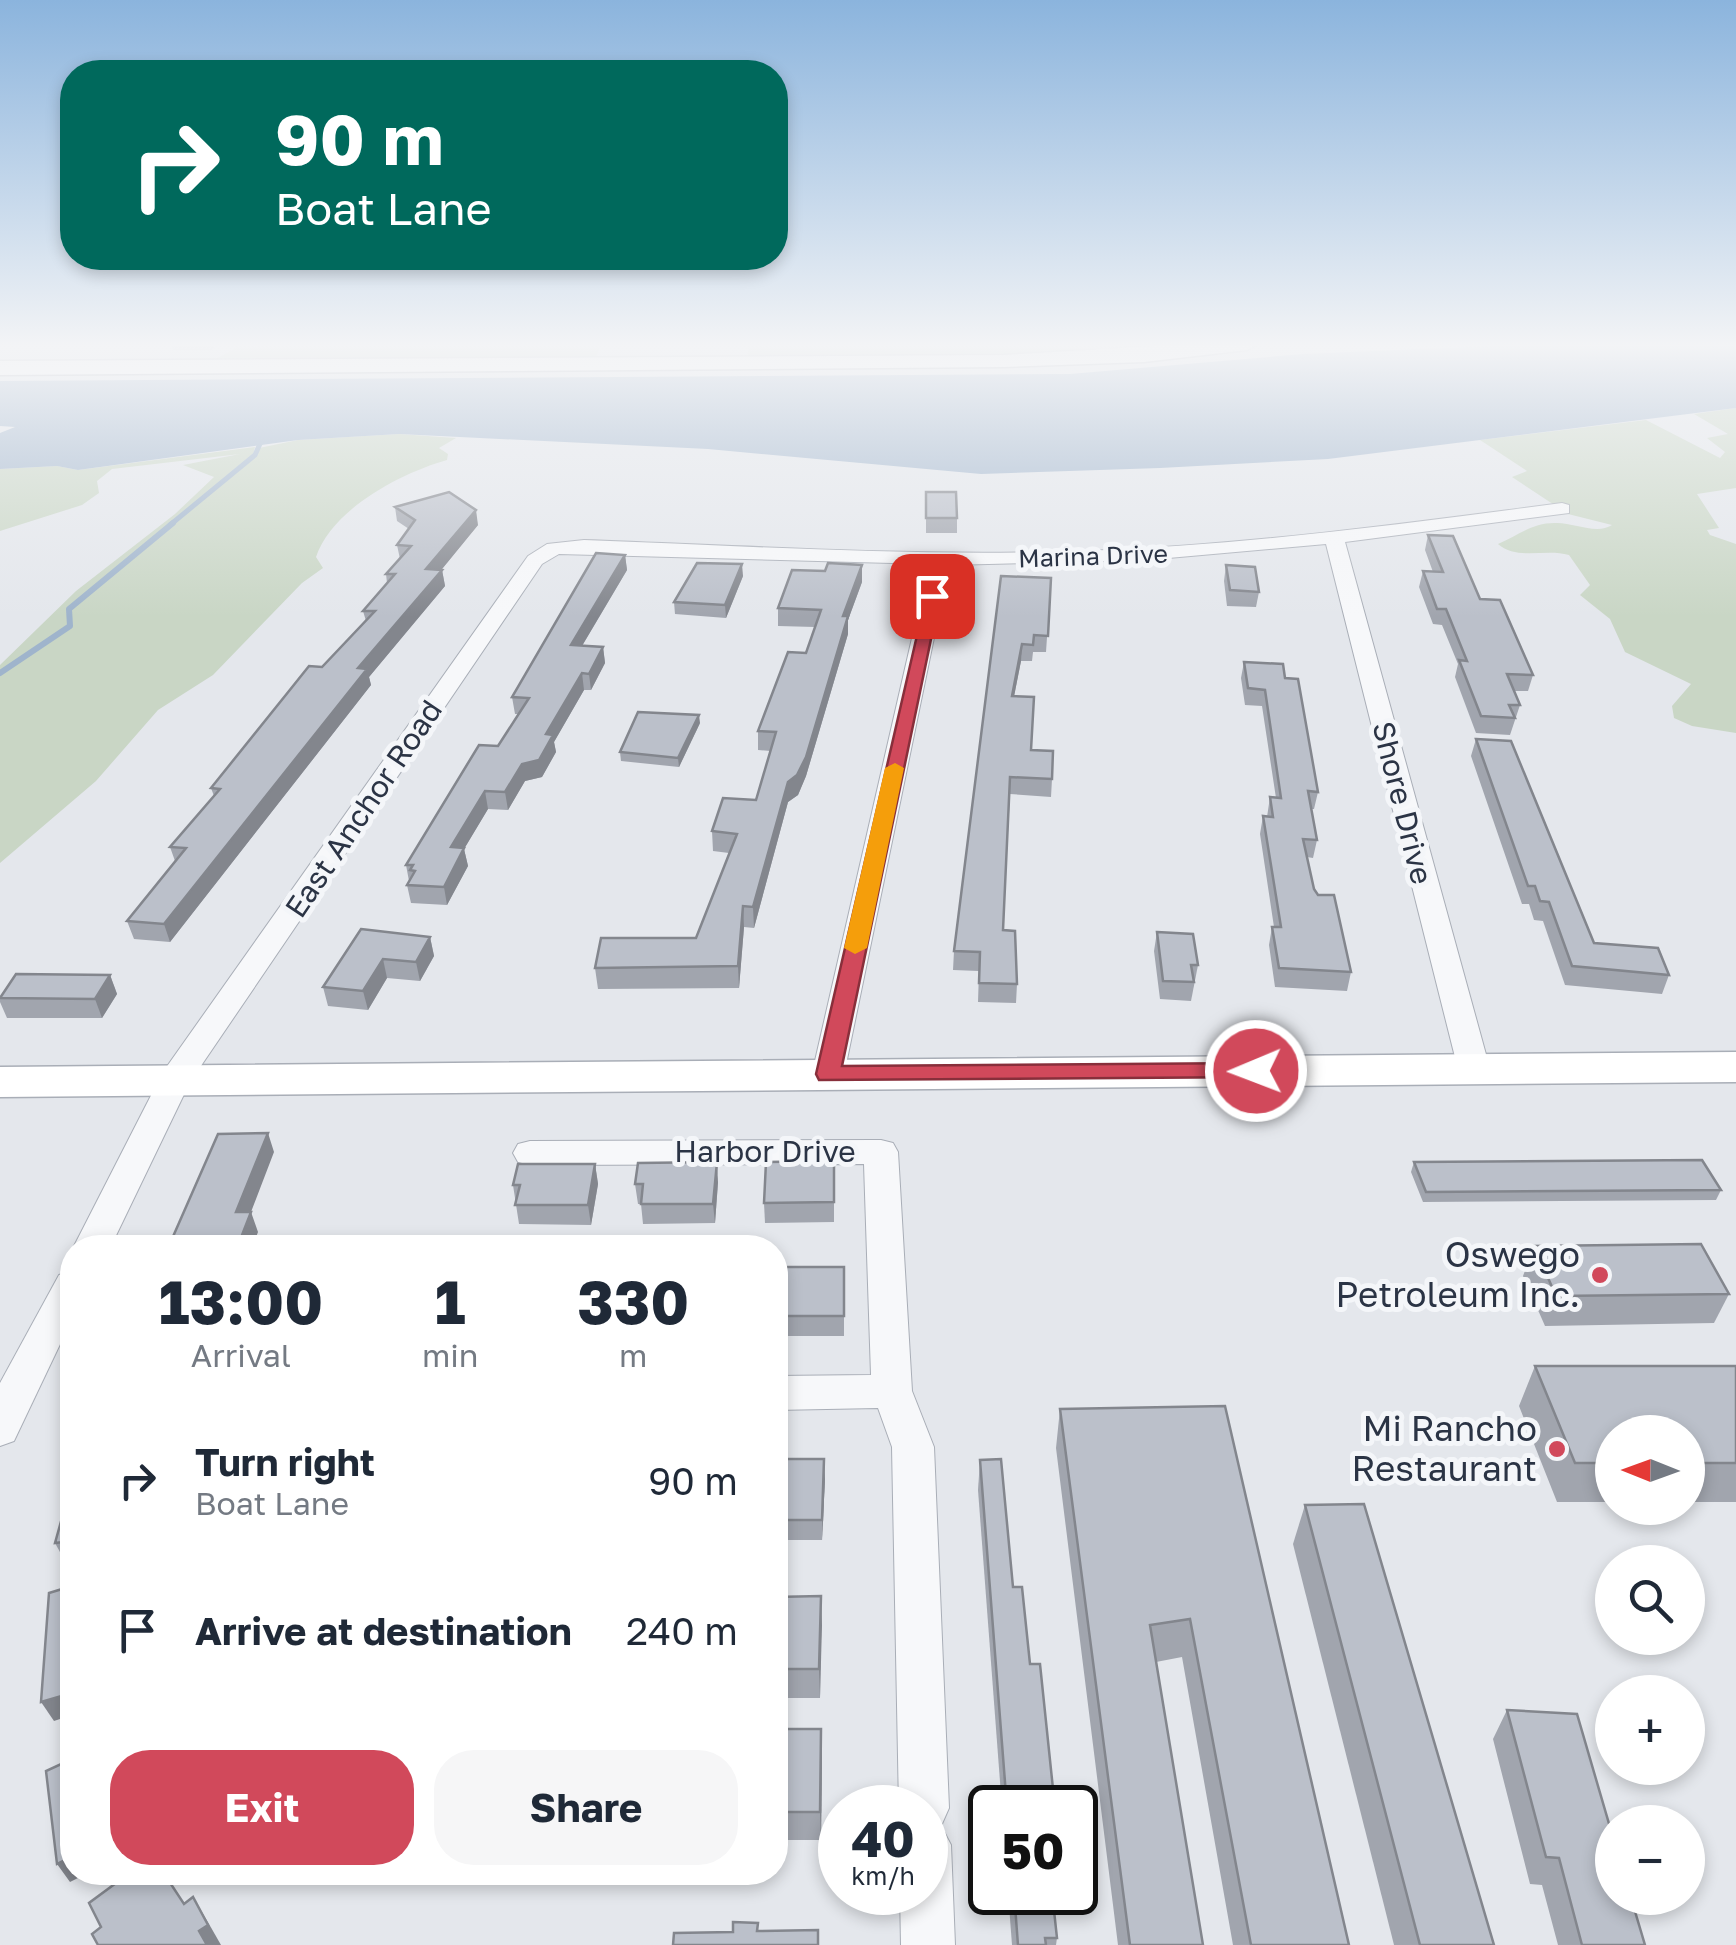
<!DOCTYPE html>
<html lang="en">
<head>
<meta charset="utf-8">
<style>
  :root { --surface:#fff; --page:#f6f6f7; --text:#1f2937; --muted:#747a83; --accent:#d1495b }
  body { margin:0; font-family:"Golos Text",sans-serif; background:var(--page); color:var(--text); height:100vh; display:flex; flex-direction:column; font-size:38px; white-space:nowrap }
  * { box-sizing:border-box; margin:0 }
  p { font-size:32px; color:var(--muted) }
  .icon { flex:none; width:55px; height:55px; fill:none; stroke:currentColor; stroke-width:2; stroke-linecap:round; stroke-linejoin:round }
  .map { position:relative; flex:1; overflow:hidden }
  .side { position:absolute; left:60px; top:1235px; width:728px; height:650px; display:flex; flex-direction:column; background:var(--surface); border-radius:40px; box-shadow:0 5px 15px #0003 }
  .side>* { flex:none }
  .guide { position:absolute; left:60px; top:60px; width:728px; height:210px; border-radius:40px; box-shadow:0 5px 15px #0003; background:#00695c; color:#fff; overflow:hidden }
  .needle { width:65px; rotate:271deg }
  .buttons { position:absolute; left:1595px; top:1415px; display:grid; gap:20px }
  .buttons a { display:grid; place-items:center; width:110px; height:110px; border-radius:50%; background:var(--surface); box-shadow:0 5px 15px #0003; font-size:50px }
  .speed { position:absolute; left:818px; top:1785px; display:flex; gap:20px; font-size:50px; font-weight:700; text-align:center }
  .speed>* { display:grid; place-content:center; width:130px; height:130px; border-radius:50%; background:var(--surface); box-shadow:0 5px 15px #0003; line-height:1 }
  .speed small { font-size:25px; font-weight:400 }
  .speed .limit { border:5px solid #111; border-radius:15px; background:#fff; color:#111 }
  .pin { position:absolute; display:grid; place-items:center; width:85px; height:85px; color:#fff; margin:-42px; border-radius:20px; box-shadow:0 5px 15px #0006 }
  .me { position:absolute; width:110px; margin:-55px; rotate:269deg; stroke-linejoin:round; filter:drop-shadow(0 0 8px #0008) }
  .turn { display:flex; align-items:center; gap:35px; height:210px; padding:0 50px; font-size:45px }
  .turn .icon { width:130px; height:130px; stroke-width:2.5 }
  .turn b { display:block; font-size:70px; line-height:85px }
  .eta { display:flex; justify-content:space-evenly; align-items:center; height:170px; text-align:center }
  .eta b { font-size:60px; font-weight:700; line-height:70px }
  .primary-button { display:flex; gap:20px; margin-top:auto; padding:20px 50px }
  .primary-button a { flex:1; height:115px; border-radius:40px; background:var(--accent); color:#fff; font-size:40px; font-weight:700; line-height:115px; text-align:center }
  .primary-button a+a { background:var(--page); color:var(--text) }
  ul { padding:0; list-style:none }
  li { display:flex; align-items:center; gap:30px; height:150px; padding:0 50px }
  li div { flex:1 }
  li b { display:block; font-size:38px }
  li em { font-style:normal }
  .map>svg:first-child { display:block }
</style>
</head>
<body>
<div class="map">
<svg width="1736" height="1945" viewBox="0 0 1736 1945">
  <rect width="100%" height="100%" fill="#e4e7ec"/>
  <g fill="#c9d6c5">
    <path d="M243,344H613L600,348L596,356L576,359L113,361L216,359Z"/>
    <path d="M749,344H1213L1059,356L747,361Z"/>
    <path d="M1736,408V488L1697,494L1719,528L1707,530L1710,535L1736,544V733L1692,726L1674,718L1672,706L1691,684L1625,652L1610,619L1580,595L1590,585L1569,555C1545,548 1518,561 1498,544C1519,535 1533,522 1557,523C1575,523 1597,535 1612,525L1568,514L1512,477L1527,471L1480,440L1646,420L1720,458L1725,452L1707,438L1728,434L1694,414Z"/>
    <path d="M399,434L456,438L439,448L448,454L447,460C401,473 332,509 316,557L323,568L302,583L213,675L158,710L96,781L0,863V665L76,591L175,514L214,477L183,465L240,454L112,469L97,481L99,493L82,505L0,531V469L57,466L78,470L255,447L253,455L186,511L255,456L259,448L298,440Z"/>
  </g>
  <path fill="#9fb4cc" d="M1536,344H1736V408L1328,459L1160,468L981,474L708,449L399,434L298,440L78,470L57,466L0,469V433L15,427L0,426V381L1070,374L1303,354Z"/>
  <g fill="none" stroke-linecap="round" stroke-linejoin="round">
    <path stroke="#9fb4cc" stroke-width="5" d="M170,525L255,455L263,437"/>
    <path stroke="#9fb4cc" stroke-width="6" d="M0,673L70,626L69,609L173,523"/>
    <defs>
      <g id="street">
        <path d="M1562,503L1569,505V513L1345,542L1490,1069L1485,1077H1463L1458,1069L1326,544L1146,560L949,565L844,1074L839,1082H817L812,1074L929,564L559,554L542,564L190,1082L110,1248H73L163,1072L528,556L547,544L584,540C751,546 918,557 1086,551C1245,545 1404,524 1562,503Z"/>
        <path d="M881,1140L893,1143L898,1152L912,1391L934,1447L949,1808L941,1826L951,1845L955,1945H901L900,1892H925V1808H899L892,1447L878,1408L775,1410V1376L871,1375L864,1164L530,1165L518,1162L513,1153L518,1144L530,1141Z"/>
        <path d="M72,1271V1319L14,1441L0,1446V1383L59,1275Z"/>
      </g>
      <g id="secondary">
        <path d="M1190,344H1257L1247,350L1144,362L1004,367L0,375V361L1004,355Z"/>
        <path d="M1736,1052V1082L0,1097V1067Z"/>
      </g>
    </defs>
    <use href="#street" stroke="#a9aeb7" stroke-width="2"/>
    <use href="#secondary" stroke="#a9aeb7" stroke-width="3"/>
    <use href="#street" fill="#f7f8fa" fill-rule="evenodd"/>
    <use href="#secondary" fill="#fff" fill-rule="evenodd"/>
  </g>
  <g fill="#a1a5ae">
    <path d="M171,344H217L211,350H173Z"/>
    <path d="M926,492L957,518V533H926Z"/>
    <path d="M395,507L478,525L441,570H442L445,586L369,677L371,685L170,942L134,939L127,921L175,861L170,847L214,796L211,788L322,667L366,621L363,611L387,583L386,574L400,559L397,545L409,529L397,521Z"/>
    <path d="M1428,535L1480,599L1533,675L1528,691H1514L1520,705L1510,735L1476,733L1455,677L1458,664L1442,625L1433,624L1419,587L1423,571L1433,572L1425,550Z"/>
    <path d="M625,555L627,570L582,646L603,647L605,663L591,690H584L554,742L556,752L542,777L525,781L508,810L488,809L464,849L468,866L447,905L411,903L407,885L409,881L406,865L498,746L519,714H515L512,697Z"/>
    <path d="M862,565V582L848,620V634L806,776L798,795L788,802L754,928L744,927L739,988L598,989L595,968L696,938L729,853L713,851L712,831L756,800L771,751L758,750V731L806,653L815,627L778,626V608L825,571Z"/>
    <path d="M1226,565L1259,592L1256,607L1227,606L1224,581Z"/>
    <path d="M743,576L726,618L675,614L674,602Z"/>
    <path d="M1001,576L1051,578L1046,652H1033L1032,661H1021L1014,696L1031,750L1052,779L1051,797L1010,794L1003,930L1017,984L1016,1003L978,1002L979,971L953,970L954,951Z"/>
    <path d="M1244,662L1285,678L1318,792L1314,809H1311L1317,840L1313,858L1307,857L1314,889L1351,972L1347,991L1275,987L1269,945L1272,927H1274L1260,834L1263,816L1267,817L1270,797L1276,798L1262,706L1245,705L1241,678Z"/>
    <path d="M700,723L679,767L621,761L620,752Z"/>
    <path d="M1476,739L1594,943L1669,975L1662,994L1565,985L1543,921L1534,920L1529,904H1522L1471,756Z"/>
    <path d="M1157,932L1198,965L1191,1001L1160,999L1154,951Z"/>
    <path d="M430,937L434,956L420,981L387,978L368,1010L328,1006L323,987Z"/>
    <path d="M110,975L117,994L102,1018H7L0,1002V996Z"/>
    <path d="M834,1161V1222L765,1223L764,1203Z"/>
    <path d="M1414,1162L1721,1190L1716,1200L1423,1202L1411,1172Z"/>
    <path d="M595,1164L598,1184L591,1225L519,1224L513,1185Z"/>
    <path d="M718,1182L715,1223L643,1224L641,1204H638L635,1184Z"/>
    <path d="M1534,1246L1729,1294L1714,1323L1545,1326L1523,1276Z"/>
    <rect x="775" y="1267" width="69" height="69"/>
    <path d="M1535,1366H1736V1502H1688V1432H1612V1502H1557L1519,1406Z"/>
    <path d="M1225,1406L1349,1945H1233L1182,1657L1156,1662L1203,1945H1118L1056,1448L1060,1409Z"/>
    <path d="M775,1459L825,1479L822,1540H775Z"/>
    <path d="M980,1460L1013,1587L1030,1664L1055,1808H1002L978,1490Z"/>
    <path d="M72,1482V1562L66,1563L55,1543Z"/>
    <path d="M1305,1505L1494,1945H1394L1293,1544Z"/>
    <path d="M821,1596L820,1698H775V1597Z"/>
    <path d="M1507,1710L1645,1945H1558L1542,1885L1530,1884L1493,1739Z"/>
    <path d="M775,1729L822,1757L821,1840H775Z"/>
    <path d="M1008,1892H1052L1057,1938L1056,1945H1012Z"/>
  </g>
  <g fill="#83868d">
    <path d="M476,510L478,525L429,585L426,569Z"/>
    <path d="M625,555L627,570L573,661L571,645Z"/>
    <path d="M742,564L743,576L726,618L725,605Z"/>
    <path d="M862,565V582L848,620V634L806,776L798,795L788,802L754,928L753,907L788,782L843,616Z"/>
    <path d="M442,570L445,586L369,677L371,685L170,942L164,924L358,668Z"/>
    <path d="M1022,644L1021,661L1011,712L1012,696Z"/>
    <path d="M603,647L605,663L591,690L589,674Z"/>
    <path d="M582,673L584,690L554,742L556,752L542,777L525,781L508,810L505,792L522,764L546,734Z"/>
    <path d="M699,715L700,723L679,767L678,758Z"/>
    <path d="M485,791L488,809L464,849L468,866L447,905L444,887L451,847Z"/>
    <path d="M743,906L744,927L739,988L738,966Z"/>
    <path d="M430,937L434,956L420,981L416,962Z"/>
    <path d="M383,959L387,978L368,1010L363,991Z"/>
    <path d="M110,975L117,994L102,1018L95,999Z"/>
    <path d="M268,1133L274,1152L251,1212L258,1232L252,1248H237L236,1212Z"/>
    <path d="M717,1162L718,1182L715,1223L713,1204Z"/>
    <path d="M595,1164L598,1184L591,1225L588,1205Z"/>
    <path d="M824,1459L825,1479L822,1540V1520Z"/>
    <path d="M821,1596L822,1625L820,1698L819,1669Z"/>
    <path d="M72,1693V1715L54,1721L41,1702Z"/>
    <path d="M821,1729L822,1757L821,1840L820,1812Z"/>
    <path d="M72,1857V1872H90L70,1882L57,1864Z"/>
    <path d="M193,1897L209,1924L221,1945H207L199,1931Z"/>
  </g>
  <g fill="#bbc0ca" stroke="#83868d" stroke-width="2.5">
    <path d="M449,492L476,510L426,569L442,570L358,668L367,669L164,924L127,921L186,848L170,847L220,789L211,788L289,691L309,666L322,667L375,611H363L395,574H386L411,546L397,545L415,520L395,507Z"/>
    <path d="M926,492H956L957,518H926Z"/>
    <path d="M1428,535L1453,536L1480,599L1500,600L1533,675L1507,674L1520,705H1509L1515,718L1481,716L1459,660L1467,661L1446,609H1437L1423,571L1443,572Z"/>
    <path d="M596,553L625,555L571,645L603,647L589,674L582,673L546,734L553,735L539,760L522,764L505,792L485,791L451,847L464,848L444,887L407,885L415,871L410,870L413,865H406L479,745L498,746L529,698L512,697Z"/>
    <path d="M697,563L742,564L725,605L674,602Z"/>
    <path d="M828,563L862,565L843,616H848L806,757L797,775L788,782L753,907L743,906L738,966L595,968L601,938H696L737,834L712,831L723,798L756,800L776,732L758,731L788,652L806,653L821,610L778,608L792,570L825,571Z"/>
    <path d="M1226,565L1255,567L1259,592L1230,590Z"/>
    <path d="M1001,576L1051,578L1048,636L1034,635L1033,645L1022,644L1012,696L1034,697L1031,750L1053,751L1052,779L1010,777L1003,930L1015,931L1017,984L979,983L980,952L954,951Z"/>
    <path d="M1244,662L1283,664L1285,678L1298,679L1318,792L1308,791L1317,840L1303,839L1314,889L1318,895H1334L1351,972L1279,968L1272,927H1281L1263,816L1273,817L1270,797L1281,798L1265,690L1248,688Z"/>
    <path d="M638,712L699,715L678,758L620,752Z"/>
    <path d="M1476,739L1511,741L1594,943L1658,948L1669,975L1572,966L1549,902L1540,901L1535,886H1528Z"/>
    <path d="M361,929L430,937L416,962L383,959L363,991L323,987Z"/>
    <path d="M1157,932L1193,934L1198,965H1191L1194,982L1163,981Z"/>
    <path d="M16,974L110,975L95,999L0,998Z"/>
    <path d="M268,1133L236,1212H251L237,1248H168L218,1134Z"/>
    <path d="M1702,1160L1721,1190L1426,1192L1414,1162Z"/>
    <path d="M834,1161V1202L764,1203L766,1162Z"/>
    <path d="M717,1162L713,1204H641L643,1184H635L638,1163Z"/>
    <path d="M518,1164H595L588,1205H515L520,1185H513Z"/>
    <path d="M1701,1244L1729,1294L1556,1296L1534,1246Z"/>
    <rect x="775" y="1267" width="69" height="49"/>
    <path d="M1535,1366H1736V1463H1688V1432H1612V1463H1575Z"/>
    <path d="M1225,1406L1349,1945H1251L1190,1619L1150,1625L1203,1945H1130L1060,1409Z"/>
    <path d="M775,1459H824L822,1520H775Z"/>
    <path d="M1001,1459L1013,1587H1022L1030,1664H1040L1055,1808H1007L980,1460Z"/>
    <path d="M72,1482V1541L55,1543Z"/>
    <path d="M1364,1504L1494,1945H1420L1305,1505Z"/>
    <path d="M72,1586V1693L41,1702L49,1593Z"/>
    <path d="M821,1596L819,1669H775V1597Z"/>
    <path d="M1507,1710L1577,1714L1612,1834V1898H1631L1645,1945H1582L1559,1858L1546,1857Z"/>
    <path d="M775,1729H821L820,1812H775Z"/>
    <path d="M72,1759V1857L57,1864L46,1771Z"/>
    <path d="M131,1872H163L184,1904L193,1897L208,1925L199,1931L207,1945H98L92,1934L101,1927L89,1903Z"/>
    <path d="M1014,1892H1052L1057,1938H1045L1046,1945H1018Z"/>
    <path d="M733,1922L758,1923L757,1931L818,1930V1945H673L674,1933L733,1932Z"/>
  </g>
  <linearGradient id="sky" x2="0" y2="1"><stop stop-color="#8bb4dd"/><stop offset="0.56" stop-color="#f3f4f6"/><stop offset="1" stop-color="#f3f4f6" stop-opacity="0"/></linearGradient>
  <rect width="1736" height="617" fill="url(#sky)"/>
  <path fill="#d1495b" stroke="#882f3b" stroke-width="2.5" d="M927,592L940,596L842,1066L1256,1063L1265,1065L1268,1071L1265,1077L819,1080L816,1074Z"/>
  <path fill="#f59e0b" d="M895,763L904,768L867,948L855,954L844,948L885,768Z"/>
  <g fill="#d1495b" stroke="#f4f6f9" stroke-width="4">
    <circle cx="1600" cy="1275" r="10"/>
    <circle cx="1557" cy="1449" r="10"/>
  </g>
  <g text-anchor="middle" stroke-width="10" stroke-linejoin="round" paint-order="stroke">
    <g font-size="25" fill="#2b3445" stroke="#f4f6f9">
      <text transform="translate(1093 556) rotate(-2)" y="9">Marina Drive</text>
    </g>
    <g font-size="30" fill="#2b3445" stroke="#f4f6f9">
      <text transform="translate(1402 803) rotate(76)" y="10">Shore Drive</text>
      <text transform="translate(364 809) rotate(-56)" y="10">East Anchor Road</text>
      <text x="765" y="1162">Harbor Drive</text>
    </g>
    <g font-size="35" fill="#2b3445" stroke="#f4f6f9" text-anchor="end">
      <text x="1580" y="1267">Oswego<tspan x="1580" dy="40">Petroleum Inc.</tspan></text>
      <text x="1537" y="1441">Mi Rancho<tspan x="1537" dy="40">Restaurant</tspan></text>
    </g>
  </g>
</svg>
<div class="buttons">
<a><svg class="needle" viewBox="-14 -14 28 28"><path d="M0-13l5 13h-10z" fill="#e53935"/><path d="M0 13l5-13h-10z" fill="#747a83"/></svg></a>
<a><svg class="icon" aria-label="search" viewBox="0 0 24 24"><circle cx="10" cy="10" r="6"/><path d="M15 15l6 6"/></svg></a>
<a>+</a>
<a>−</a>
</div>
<div class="speed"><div>40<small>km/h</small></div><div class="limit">50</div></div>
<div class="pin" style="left:932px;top:596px;background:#d93025"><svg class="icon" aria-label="arrive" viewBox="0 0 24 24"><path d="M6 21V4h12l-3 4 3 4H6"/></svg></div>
<svg class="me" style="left:1256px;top:1071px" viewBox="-20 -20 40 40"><circle r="17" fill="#d1495b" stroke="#fff" stroke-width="3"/><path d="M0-11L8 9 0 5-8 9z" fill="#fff"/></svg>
<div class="guide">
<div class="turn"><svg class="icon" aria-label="right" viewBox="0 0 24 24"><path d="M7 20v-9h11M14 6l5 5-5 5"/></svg><div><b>90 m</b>Boat Lane</div></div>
</div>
<section class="side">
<div class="eta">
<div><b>13:00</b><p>Arrival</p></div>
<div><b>1</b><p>min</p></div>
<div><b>330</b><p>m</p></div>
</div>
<ul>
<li><svg class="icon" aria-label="right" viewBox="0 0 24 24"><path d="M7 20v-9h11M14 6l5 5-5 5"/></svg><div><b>Turn right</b><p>Boat Lane</p></div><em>90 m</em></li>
<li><svg class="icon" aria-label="arrive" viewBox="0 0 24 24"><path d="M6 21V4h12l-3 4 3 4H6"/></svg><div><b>Arrive at destination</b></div><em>240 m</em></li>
</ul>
<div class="primary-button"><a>Exit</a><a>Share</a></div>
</section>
</div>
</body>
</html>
